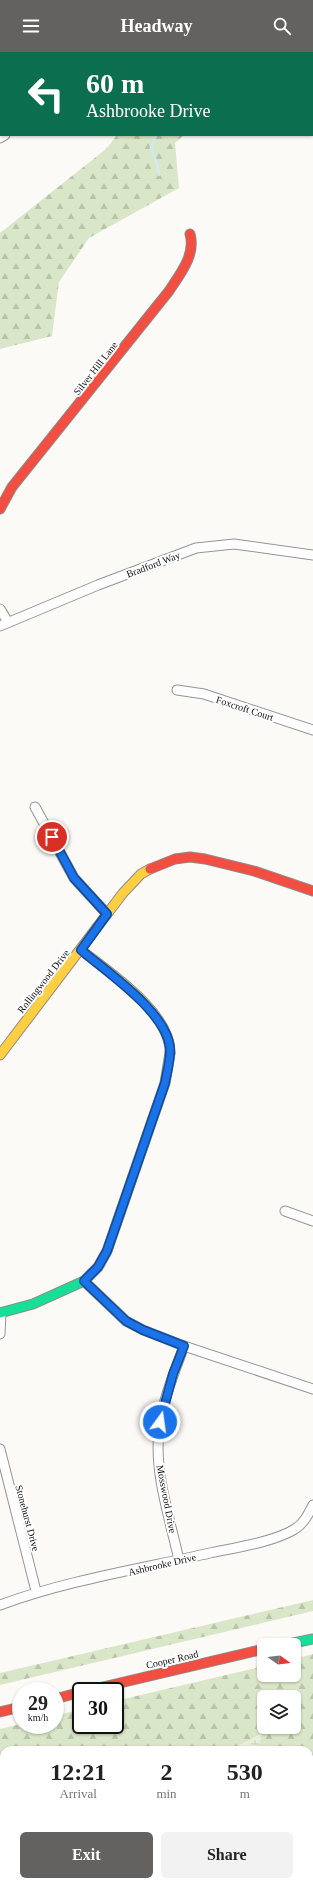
<!DOCTYPE html>
<html lang="en">
<head>
<meta charset="utf-8">
<style>
  :root { --surface:#fff; --page:#f2f2f2; --text:#222; --muted:#767676; --accent:#636261 }
  body { margin:0; font-family:Georgia,serif; background:var(--page); color:var(--text); height:100vh; display:flex; flex-direction:column; font-size:15px; white-space:nowrap }
  * { box-sizing:border-box; margin:0 }
  p { font-size:13px; color:var(--muted) }
  .icon { flex:none; width:22px; height:22px; fill:none; stroke:currentColor; stroke-width:2; stroke-linecap:round; stroke-linejoin:round }
  .map { position:relative; flex:1; overflow:hidden }
  .panel { position:absolute; left:0px; top:1694px; width:313px; height:140px; display:flex; flex-direction:column; background:var(--surface); border-radius:12px 12px 0 0; box-shadow:0 1px 3px #0004 }
  .panel>* { flex:none }
  .banner { position:absolute; left:0px; top:0px; width:313px; height:84px; box-shadow:0 1px 3px #0004; background:#0b6e4f; color:#fff; overflow:hidden }
  .needle { width:26px; rotate:104deg }
  .buttons { position:absolute; left:257px; top:1586px; display:grid; gap:8px }
  .buttons a { display:grid; place-items:center; width:44px; height:44px; border-radius:6px; background:var(--surface); box-shadow:0 1px 3px #0004; font-size:20px }
  .speed { position:absolute; left:12px; top:1630px; display:flex; gap:8px; font-size:20px; font-weight:700; text-align:center }
  .speed>* { display:grid; place-content:center; width:52px; height:52px; border-radius:50%; background:var(--surface); box-shadow:0 1px 3px #0004; line-height:1 }
  .speed small { font-size:10px; font-weight:400 }
  .speed .limit { border:2px solid #111; border-radius:6px; background:#fff; color:#111 }
  .pin { position:absolute; display:grid; place-items:center; width:34px; height:34px; color:#fff; margin:-17px; border:2px solid #fff; border-radius:50%; box-shadow:0 1px 4px #0007 }
  .me { position:absolute; width:44px; margin:-22px; rotate:14deg; stroke-linejoin:round; filter:drop-shadow(0 0 3px #0008) }
  .turn { display:flex; align-items:center; gap:14px; height:84px; padding:0 20px; font-size:18px }
  .turn .icon { width:52px; height:52px; stroke-width:2.5 }
  .turn b { display:block; font-size:28px; line-height:34px }
  .eta { display:flex; justify-content:space-evenly; align-items:center; height:68px; text-align:center }
  .eta b { font-size:24px; font-weight:700; line-height:28px }
  .button { display:flex; gap:8px; margin-top:auto; padding:8px 20px }
  .button a { flex:1; height:46px; border-radius:6px; background:var(--accent); color:#fff; font-size:16px; font-weight:700; line-height:46px; text-align:center }
  .button a+a { background:var(--page); color:var(--text) }
  header { display:flex; justify-content:space-between; align-items:center; height:52px; padding:0 20px; background:var(--accent); color:#fff; font-size:18px; font-weight:700 }
  .map>svg:first-child { display:block }
</style>
</head>
<body>
<header><svg class="icon" aria-label="menu" viewBox="0 0 24 24"><path d="M4 6h16M4 12h16M4 18h16"/></svg>Headway<svg class="icon" aria-label="search" viewBox="0 0 24 24"><circle cx="10" cy="10" r="6"/><path d="M15 15l6 6"/></svg></header>
<div class="map">
<svg width="313" height="1834" viewBox="0 0 313 1834">
  <defs>
    <pattern id="forest-firs" width="22" height="20" patternUnits="userSpaceOnUse"><rect width="22" height="20" fill="#dae6c8"/><path d="M5 1l3.5 6h-7zM16 11l3.5 6h-7z" fill="#bac4ab"/></pattern>
    <pattern id="wetland-marsh" width="20" height="14" patternUnits="userSpaceOnUse"><rect width="20" height="14" fill="#e8efd9"/><path d="M1 5h8M5 5V1M11 12h8M15 12V8" fill="none" stroke="#c6ccb9"/></pattern>
  </defs>
  <rect width="100%" height="100%" fill="#fcfaf7"/>
  <g fill="url(#forest-firs)" fill-rule="evenodd">
    <path d="M104,0H193L194,1H103Z"/>
    <path d="M117,83H184L175,91L179,136L89,186L59,230L52,284L0,297V181L106,97Z"/>
    <path d="M313,1548V1559L0,1633V1621Z"/>
    <path d="M313,1602V1834H247V1830H309V1698H258L261,1682L231,1698H4V1830H134L129,1834H0V1677L21,1672V1673H55V1664L81,1657V1673H115V1649L264,1614V1623H294V1607ZM264,1645H294V1675H264Z"/>
  </g>
  <g fill="url(#wetland-marsh)">
    <path d="M262,1682L258,1698H231L232,1697Z"/>
    <path d="M134,1830H247V1834H129Z"/>
  </g>
  <g fill="none" stroke-linecap="round" stroke-linejoin="round">
    <g stroke="#d1eaf2" stroke-width="2.5">
      <path d="M188,0L189,1"/>
      <path d="M156,83L151,96L158,115L159,123"/>
    </g>
    <defs>
      <g id="street">
        <path d="M99,1V0"/>
        <path d="M0,86L5,83"/>
        <path d="M0,557L8,570"/>
        <path d="M0,574L98,533L196,496L234,492L313,503"/>
        <path d="M177,638L204,642L313,678"/>
        <path d="M35,755L74,826L107,862"/>
        <path d="M285,1159L313,1169"/>
        <path d="M84,1229L126,1269L143,1278L184,1294L313,1337"/>
        <path d="M0,1282L1,1261"/>
        <path d="M0,1397L36,1539"/>
        <path d="M179,1508C170,1467 154,1421 159,1379C162,1350 174,1321 184,1294"/>
        <path d="M0,1553C68,1528 140,1517 210,1501C234,1496 274,1490 295,1477C304,1471 308,1463 313,1453"/>
      </g>
      <g id="fast">
        <path d="M0,1261L33,1252L84,1229L98,1215L107,1199L165,1031L170,1001"/>
        <path d="M284,1593L313,1587"/>
      </g>
      <g id="slow">
        <path d="M81,898C110,921 171,961 170,1001"/>
        <path d="M0,1003L123,841L141,822L150,817"/>
      </g>
      <g id="jam">
        <path d="M0,457L12,435L169,239C180,222 196,203 190,182"/>
        <path d="M150,817L175,807L190,805L205,807L254,819L313,839"/>
        <path d="M86,1639L264,1597"/>
        <path d="M55,1647L81,1640"/>
        <path d="M0,1660L21,1655"/>
      </g>
    </defs>
    <use href="#street" stroke="#969594" stroke-width="11"/>
    <use href="#fast" stroke="#8d8c8b" stroke-width="11"/>
    <use href="#slow" stroke="#8d8c8b" stroke-width="11"/>
    <use href="#jam" stroke="#8d8c8b" stroke-width="11"/>
    <use href="#street" stroke="#fffefe" stroke-width="9"/>
    <use href="#fast" stroke="#16e098" stroke-width="9"/>
    <use href="#slow" stroke="#ffcf43" stroke-width="9"/>
    <use href="#jam" stroke="#f24e42" stroke-width="9"/>
  </g>
  <g fill="none" stroke-linecap="round" stroke-linejoin="round">
    <defs>
      <path id="route" d="M52,785L74,826L107,862L81,898C108,921 165,959 170,995C171,1007 167,1020 165,1031L107,1199L98,1215L84,1229L126,1269L143,1278L184,1294L173,1322L160,1370"/>
    </defs>
    <use href="#route" stroke="#114b97" stroke-width="10"/>
    <use href="#route" stroke="#1a73e8" stroke-width="7"/>
  </g>
  <g text-anchor="middle" stroke-width="4" stroke-linejoin="round" paint-order="stroke">
    <g font-size="10" fill="#101010" stroke="#fff">
      <text transform="translate(95 316) rotate(-52)" y="4">Silver Hill Lane</text>
      <text transform="translate(153 512) rotate(-21)" y="4">Bradford Way</text>
      <text transform="translate(245 656) rotate(18)" y="4">Foxcroft Court</text>
      <text transform="translate(43 929) rotate(-52)" y="4">Rollingwood Drive</text>
      <text transform="translate(167 1447) rotate(79)" y="4">Mosswood Drive</text>
      <text transform="translate(28 1466) rotate(75)" y="4">Stonehurst Drive</text>
      <text transform="translate(162 1512) rotate(-13)" y="4">Ashbrooke Drive</text>
      <text transform="translate(172 1607) rotate(-13)" y="4">Cooper Road</text>
    </g>
  </g>
</svg>
<div class="buttons">
<a><svg class="needle" viewBox="-14 -14 28 28"><path d="M0-13l5 13h-10z" fill="#e53935"/><path d="M0 13l5-13h-10z" fill="#767676"/></svg></a>
<a><svg class="icon" aria-label="layers" viewBox="0 0 24 24"><path d="M12 4l9 5-9 5-9-5zM3 14l9 5 9-5"/></svg></a>
</div>
<div class="speed"><div>29<small>km/h</small></div><div class="limit">30</div></div>
<div class="pin" style="left:52px;top:785px;background:#d93025"><svg class="icon" aria-label="arrive" viewBox="0 0 24 24"><path d="M6 21V4h12l-3 4 3 4H6"/></svg></div>
<svg class="me" style="left:160px;top:1370px" viewBox="-20 -20 40 40"><circle r="17" fill="#1a73e8" stroke="#fff" stroke-width="3"/><path d="M0-11L8 9 0 5-8 9z" fill="#fff"/></svg>
<div class="banner">
<div class="turn"><svg class="icon" aria-label="left" viewBox="0 0 24 24"><path d="M17 20v-9H6M10 6l-5 5 5 5"/></svg><div><b>60 m</b>Ashbrooke Drive</div></div>
</div>
<section class="panel">
<div class="eta">
<div><b>12:21</b><p>Arrival</p></div>
<div><b>2</b><p>min</p></div>
<div><b>530</b><p>m</p></div>
</div>
<div class="button"><a>Exit</a><a>Share</a></div>
</section>
</div>
</body>
</html>
